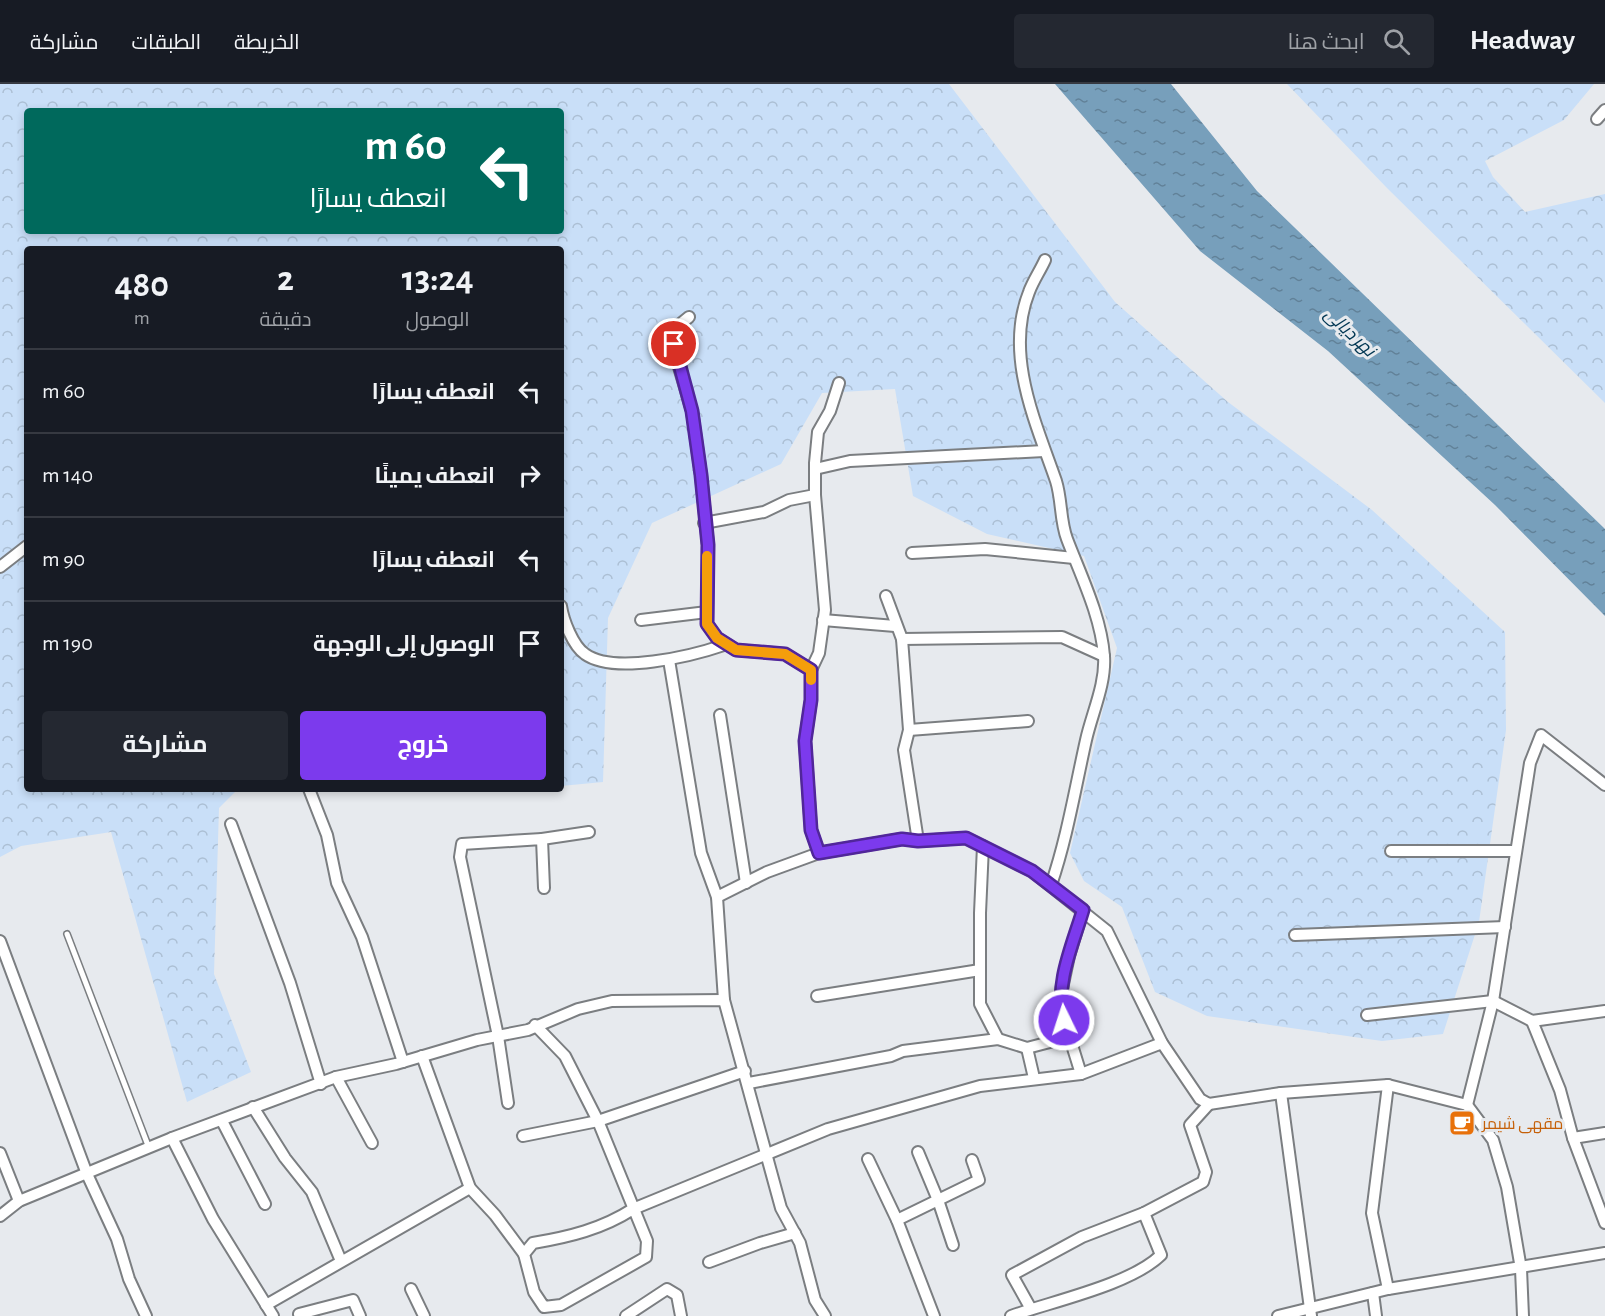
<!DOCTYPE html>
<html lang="ar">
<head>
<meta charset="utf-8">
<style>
  :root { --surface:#171b24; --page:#242831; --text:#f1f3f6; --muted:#9ea1a6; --line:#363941; --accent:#7c3aed }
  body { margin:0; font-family:"Alegreya Sans",Cairo,sans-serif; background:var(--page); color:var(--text); direction:rtl; height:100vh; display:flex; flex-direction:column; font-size:22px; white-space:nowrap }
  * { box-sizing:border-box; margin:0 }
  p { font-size:20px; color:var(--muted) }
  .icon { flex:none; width:33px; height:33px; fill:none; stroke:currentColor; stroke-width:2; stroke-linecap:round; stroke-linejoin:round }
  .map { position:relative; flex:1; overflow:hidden; direction:ltr }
  .sheet { position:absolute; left:24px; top:162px; width:540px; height:546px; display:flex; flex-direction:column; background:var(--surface); border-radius:6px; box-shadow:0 3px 9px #0003; direction:rtl }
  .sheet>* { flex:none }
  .hud { position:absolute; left:24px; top:24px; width:540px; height:126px; border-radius:6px; box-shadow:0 3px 9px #0003; direction:rtl; background:#00695c; color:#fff; overflow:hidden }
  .pin { position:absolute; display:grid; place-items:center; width:51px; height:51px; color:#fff; margin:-26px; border:3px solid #fff; border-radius:50%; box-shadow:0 2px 6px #0007 }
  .me { position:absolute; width:66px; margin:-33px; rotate:356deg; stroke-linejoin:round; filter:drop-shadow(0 0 4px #0008) }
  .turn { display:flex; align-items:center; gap:21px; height:126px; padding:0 18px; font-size:27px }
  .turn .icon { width:78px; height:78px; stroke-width:2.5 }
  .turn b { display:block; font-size:42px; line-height:51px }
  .eta { display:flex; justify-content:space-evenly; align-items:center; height:102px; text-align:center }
  .eta b { font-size:36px; font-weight:700; line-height:42px }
  .action { display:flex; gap:12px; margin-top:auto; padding:12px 18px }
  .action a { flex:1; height:69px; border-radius:6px; background:var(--accent); color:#fff; font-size:24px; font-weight:700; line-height:69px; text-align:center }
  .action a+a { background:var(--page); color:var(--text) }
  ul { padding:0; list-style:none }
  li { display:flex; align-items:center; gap:18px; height:84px; padding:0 18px; border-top:2px solid var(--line) }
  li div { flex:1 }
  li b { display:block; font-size:22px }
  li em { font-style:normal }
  header { display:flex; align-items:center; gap:36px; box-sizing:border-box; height:84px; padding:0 30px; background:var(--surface); border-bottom:2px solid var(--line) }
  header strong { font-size:28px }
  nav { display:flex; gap:33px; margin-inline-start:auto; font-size:21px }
  .search { width:420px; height:54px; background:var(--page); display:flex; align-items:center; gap:15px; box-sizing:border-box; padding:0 21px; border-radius:6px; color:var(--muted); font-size:22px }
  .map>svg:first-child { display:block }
</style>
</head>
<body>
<header>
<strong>Headway</strong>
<div class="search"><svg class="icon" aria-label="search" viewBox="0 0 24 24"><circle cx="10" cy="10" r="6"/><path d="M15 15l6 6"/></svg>ابحث هنا</div>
<nav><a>الخريطة</a><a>الطبقات</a><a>مشاركة</a></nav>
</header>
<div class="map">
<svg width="1605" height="1232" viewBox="0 0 1605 1232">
  <defs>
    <pattern id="forest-crowns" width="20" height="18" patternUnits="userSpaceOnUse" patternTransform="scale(1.5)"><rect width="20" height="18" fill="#c9dff8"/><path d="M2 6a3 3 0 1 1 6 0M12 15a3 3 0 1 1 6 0" fill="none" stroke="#acbfd4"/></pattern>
    <pattern id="water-ripples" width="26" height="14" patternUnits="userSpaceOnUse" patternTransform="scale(1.5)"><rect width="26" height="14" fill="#779fbb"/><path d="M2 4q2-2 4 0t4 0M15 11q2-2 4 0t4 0" fill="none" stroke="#618198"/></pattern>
  </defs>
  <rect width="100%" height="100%" fill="#e7eaee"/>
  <g fill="url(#forest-crowns)" fill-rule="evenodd">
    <path d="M0,0H949L1115,218L1228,318L1372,426L1505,548L1506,646L1479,838L1443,950L1382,957L1207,932L1155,908L1122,823L1084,797L1070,769L1117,564L1084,472L987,450L913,412L895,305L822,309L781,380L652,439L608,534L603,698L561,702V165H27V705H238L219,724L214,890L251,988L187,1018L111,748L21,762L0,773ZM27,27H561V147H27Z"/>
    <path d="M1287,0H1594L1564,36L1485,77L1493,93L1525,128L1605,110V319L1387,104Z"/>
  </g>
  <path fill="url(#water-ripples)" d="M1055,0H1171L1257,107L1605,445V532L1495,421L1328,267L1200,167Z"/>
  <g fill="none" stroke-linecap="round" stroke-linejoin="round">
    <defs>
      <path id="lane" d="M67,850L149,1064"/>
      <g id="street">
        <path d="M1597,35L1605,26"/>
        <path d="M1045,176C1040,187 1033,197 1029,208C1004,271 1036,339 1056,397C1062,416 1060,437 1067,455C1081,492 1101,532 1104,572C1106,600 1092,629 1086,656C1075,705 1067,754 1051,801"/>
        <path d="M689,233L673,246L676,273L692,327L701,391L708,461L707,540L717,554L736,566L785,570L811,586"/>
        <path d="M815,385L850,377L1044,367"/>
        <path d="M704,439L764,428L789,416L815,411"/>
        <path d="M912,469L985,465L1074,474"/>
        <path d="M0,483L27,462"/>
        <path d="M886,512L902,555L909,646L904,666L918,757"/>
        <path d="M561,522C563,536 573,562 585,570C614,591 692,572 724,561"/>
        <path d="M641,536L707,528"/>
        <path d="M823,536L895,542"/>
        <path d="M902,555L1062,553L1104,572"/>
        <path d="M669,576L701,769L717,813L724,916"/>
        <path d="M720,631L746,799"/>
        <path d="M909,646L1028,637"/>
        <path d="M309,705L327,751L337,799L362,853L403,978"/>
        <path d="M231,740L290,899L321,1000"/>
        <path d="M542,755L589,748"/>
        <path d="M983,762L980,829V920L998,955"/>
        <path d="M1391,767H1516"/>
        <path d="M819,769L811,746L805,657L811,616V586L819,569L825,526L815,411V379L818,348L830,327L839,299"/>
        <path d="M717,813L767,788L819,769L902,755L918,757L966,754L1032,787L1107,847L1162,959L1200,1015L1209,1020L1281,1009L1388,1001L1467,1021L1493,1056L1507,1103L1521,1185L1523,1232"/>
        <path d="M1295,851L1505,843"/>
        <path d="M0,857L87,1090L117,1155L129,1195L146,1232"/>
        <path d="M817,912L980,886"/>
        <path d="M1367,931L1493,917L1532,937L1605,927"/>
        <path d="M1532,937L1560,1006L1573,1054L1605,1139"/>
        <path d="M535,941L565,972L598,1037L647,1157L646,1173L561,1221L544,1223L534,1208L524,1170L533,1159C569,1153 602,1145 633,1125L828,1045L980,1002L1081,990L1162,959"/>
        <path d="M1027,964L1034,994"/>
        <path d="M422,972L470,1104L495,1131L524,1170"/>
        <path d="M1081,990L1059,919L1069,872L1083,826"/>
        <path d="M336,993L372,1059"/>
        <path d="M749,999L891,972L903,967L998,955L1027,964L1069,953"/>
        <path d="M1281,1009L1311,1232"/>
        <path d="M508,1019L498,952L460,773L462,760L542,755L544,804"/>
        <path d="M1467,1021L1493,917L1530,679L1541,651L1605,701"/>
        <path d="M253,1023L285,1074L312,1108L341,1177"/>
        <path d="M222,1037L265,1120"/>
        <path d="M523,1052L598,1037L745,987"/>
        <path d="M172,1054L213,1135L273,1232"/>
        <path d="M1573,1054L1605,1049"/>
        <path d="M918,1068L938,1116L953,1161"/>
        <path d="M0,1069L19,1117"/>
        <path d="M868,1075L897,1136L934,1232"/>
        <path d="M0,1132L19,1117L172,1054L336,993L396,980L477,956L528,946L578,925L612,917L724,916L781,1124L800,1159L815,1216L825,1232"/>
        <path d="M897,1136L979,1096L972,1076"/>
        <path d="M709,1178L760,1159L795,1149"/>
        <path d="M411,1205L424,1232"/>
        <path d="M1388,1205L1372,1129L1388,1001"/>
        <path d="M1373,1209L1376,1232"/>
        <path d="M266,1221L470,1104"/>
        <path d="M1031,1225L1012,1191L1082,1153L1144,1129L1203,1098L1206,1088L1190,1041L1209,1020"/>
        <path d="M299,1230L353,1216L360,1232"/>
        <path d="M626,1232L667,1205L677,1211L681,1232"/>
        <path d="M1011,1232C1053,1217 1130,1201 1161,1171L1144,1129"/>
        <path d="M1278,1232L1388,1205L1605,1169"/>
      </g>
    </defs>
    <use href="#lane" stroke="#7b7e81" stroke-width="8"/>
    <use href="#street" stroke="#7b7e81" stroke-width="14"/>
    <use href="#lane" stroke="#fff" stroke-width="5"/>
    <use href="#street" stroke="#fff" stroke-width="10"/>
  </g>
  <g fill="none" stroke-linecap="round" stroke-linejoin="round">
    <defs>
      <path id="route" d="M674,260L692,327L701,391L708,461L707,540L717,554L736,566L785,570L811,586V616L805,657L811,746L819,769L902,755L918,757L966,754L1032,787L1083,826C1073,860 1054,901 1064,936"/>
    </defs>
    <use href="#route" stroke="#51269a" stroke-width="15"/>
    <use href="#route" stroke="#7c3aed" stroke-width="10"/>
    <path stroke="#f59e0b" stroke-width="10" d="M707,472V540L717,554L736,566L785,570L811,586V596"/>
  </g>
  <defs>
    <symbol id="cafe-square" viewBox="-11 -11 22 22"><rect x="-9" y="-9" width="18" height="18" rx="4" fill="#e8710a" stroke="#e7eaee"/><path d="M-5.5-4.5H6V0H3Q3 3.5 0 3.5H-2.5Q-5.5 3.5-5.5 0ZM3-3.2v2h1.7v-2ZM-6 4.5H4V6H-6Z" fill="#fff"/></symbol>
  </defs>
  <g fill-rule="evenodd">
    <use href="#cafe-square" x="1447" y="1024" width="30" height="30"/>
  </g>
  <g text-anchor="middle" stroke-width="6" stroke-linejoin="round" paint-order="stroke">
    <g font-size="16" fill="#c56008" stroke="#e7eaee" text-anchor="start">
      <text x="1482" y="1045">مقهى شيمر</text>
    </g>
    <g font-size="18" font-style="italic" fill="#003652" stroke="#e7eaee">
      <text transform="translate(1350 248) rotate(43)" y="6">نهر ديالى</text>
    </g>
  </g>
</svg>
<div class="pin" style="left:674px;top:260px;background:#d93025"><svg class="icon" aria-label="arrive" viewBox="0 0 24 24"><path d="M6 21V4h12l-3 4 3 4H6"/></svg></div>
<svg class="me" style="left:1064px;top:936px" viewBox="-20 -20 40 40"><circle r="17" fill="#7c3aed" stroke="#fff" stroke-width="3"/><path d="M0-11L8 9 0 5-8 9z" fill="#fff"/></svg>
<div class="hud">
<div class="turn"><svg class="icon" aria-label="left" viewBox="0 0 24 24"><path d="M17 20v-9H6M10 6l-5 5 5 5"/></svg><div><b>60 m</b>انعطف يسارًا</div></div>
</div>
<section class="sheet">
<div class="eta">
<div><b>13:24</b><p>الوصول</p></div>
<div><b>2</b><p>دقيقة</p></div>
<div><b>480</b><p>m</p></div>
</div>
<ul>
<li><svg class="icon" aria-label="left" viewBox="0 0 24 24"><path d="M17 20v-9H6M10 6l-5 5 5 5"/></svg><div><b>انعطف يسارًا</b></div><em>60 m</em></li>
<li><svg class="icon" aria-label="right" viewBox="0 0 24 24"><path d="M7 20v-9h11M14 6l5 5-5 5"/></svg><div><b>انعطف يمينًا</b></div><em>140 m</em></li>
<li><svg class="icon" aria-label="left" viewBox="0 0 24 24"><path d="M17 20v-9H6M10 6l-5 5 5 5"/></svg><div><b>انعطف يسارًا</b></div><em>90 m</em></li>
<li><svg class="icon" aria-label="arrive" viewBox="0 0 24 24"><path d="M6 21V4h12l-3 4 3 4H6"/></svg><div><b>الوصول إلى الوجهة</b></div><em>190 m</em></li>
</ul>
<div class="action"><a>خروج</a><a>مشاركة</a></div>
</section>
</div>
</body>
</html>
